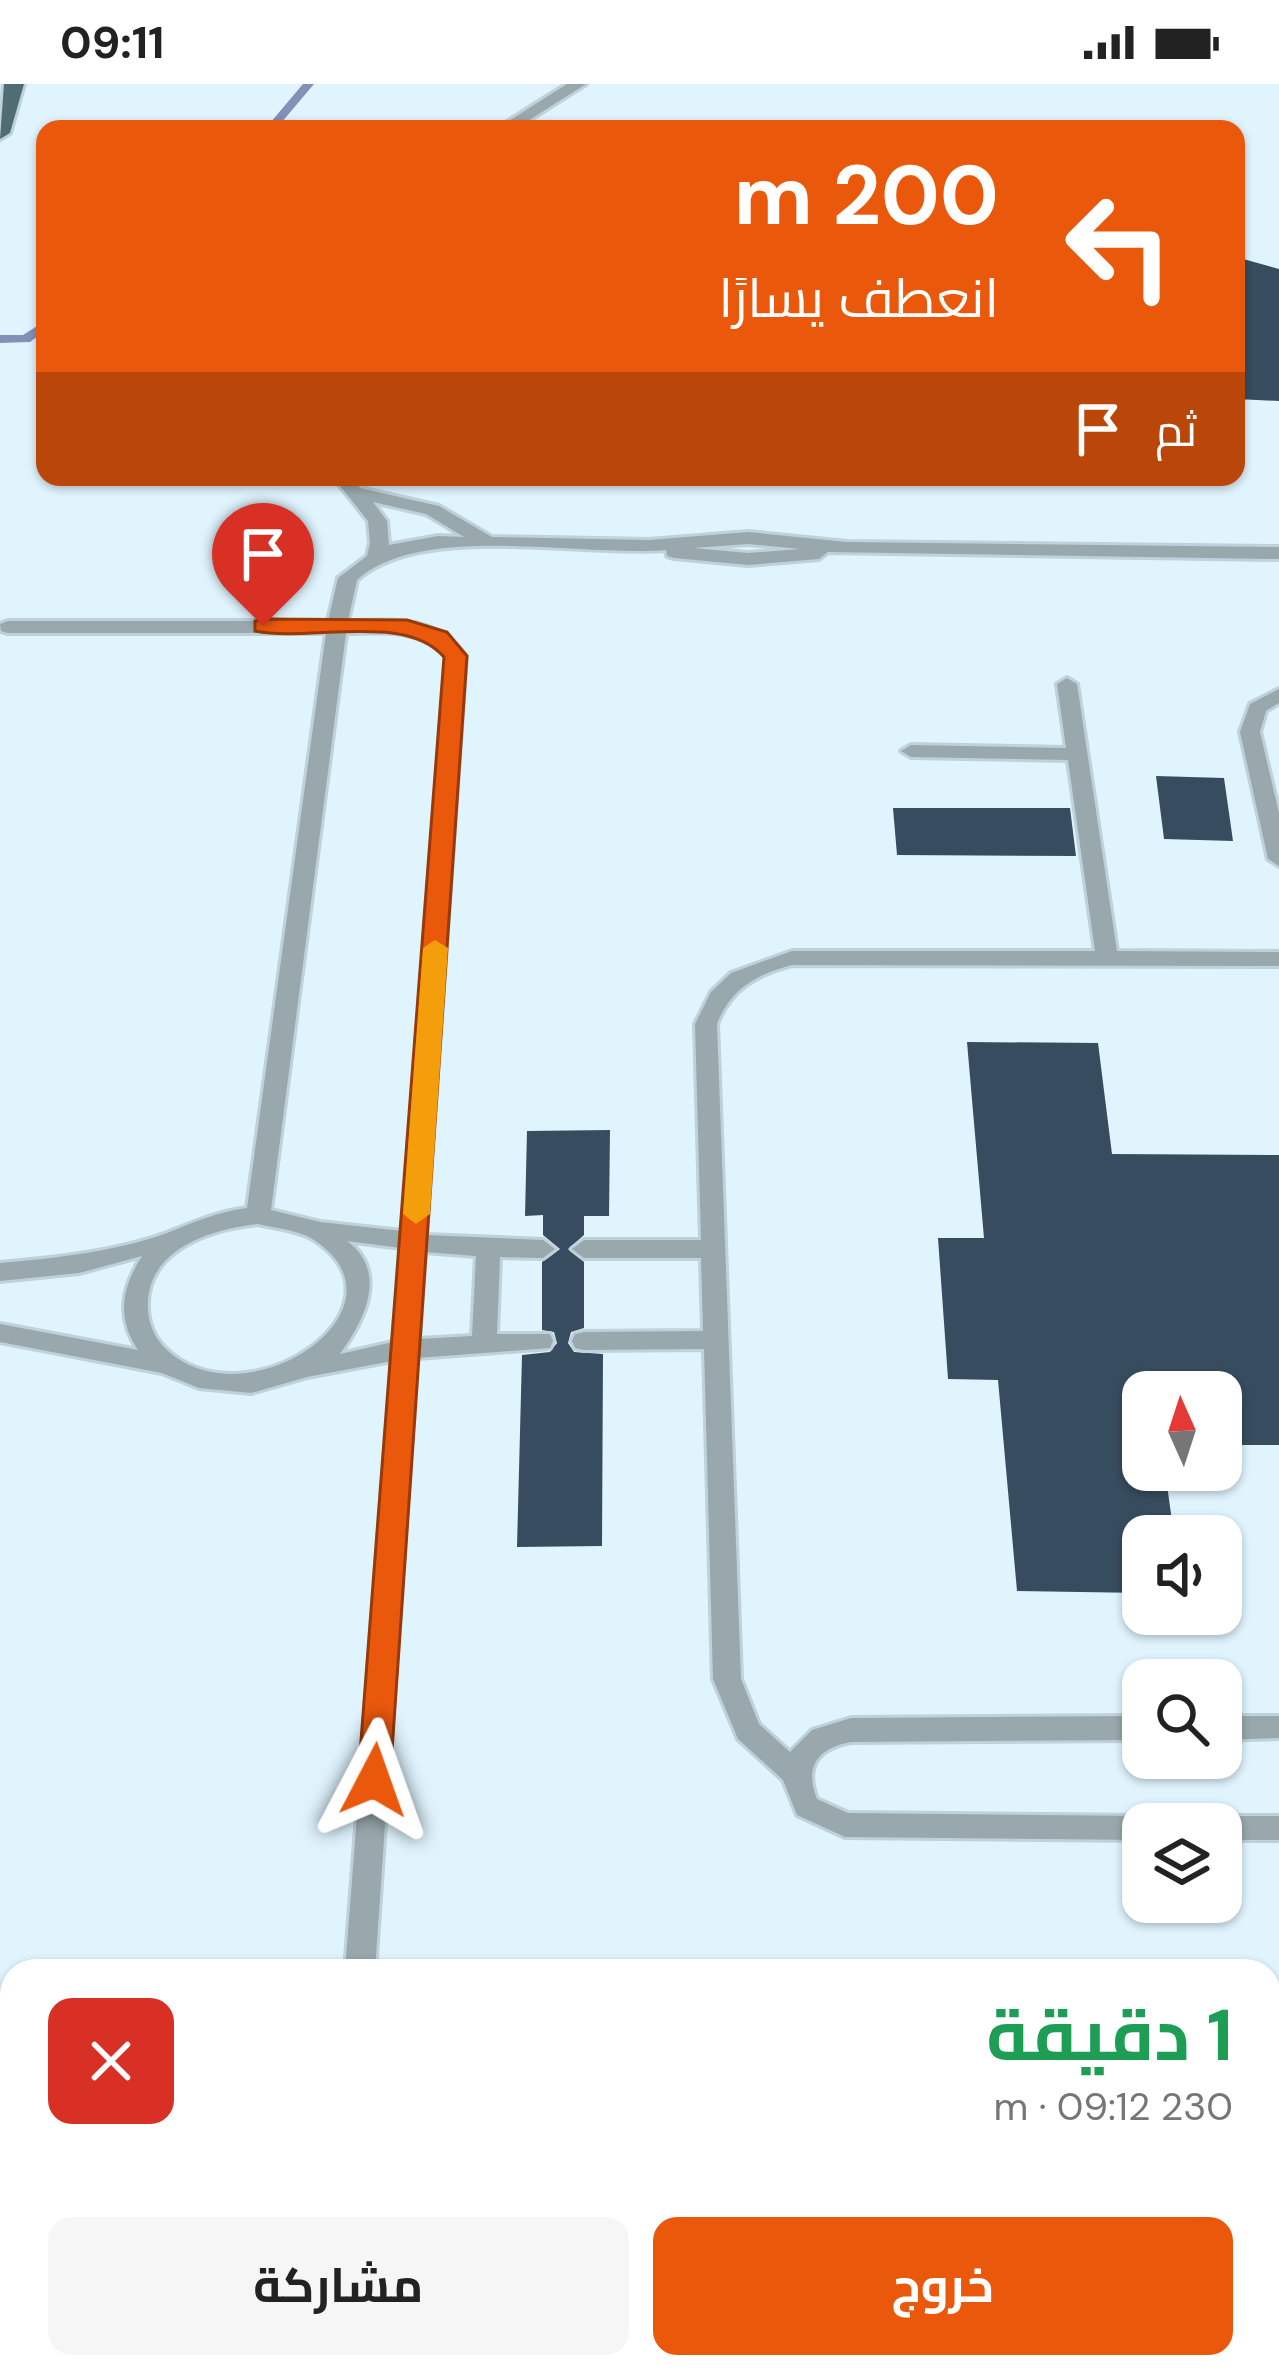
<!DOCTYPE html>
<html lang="ar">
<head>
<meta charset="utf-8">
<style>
  :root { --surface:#fff; --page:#f6f6f6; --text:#222; --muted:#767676; --accent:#ea580c }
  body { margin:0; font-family:"DM Sans",Cairo,sans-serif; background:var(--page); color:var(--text); direction:rtl; height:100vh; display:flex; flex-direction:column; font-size:45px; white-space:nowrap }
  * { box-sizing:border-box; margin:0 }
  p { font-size:39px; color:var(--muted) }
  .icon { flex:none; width:66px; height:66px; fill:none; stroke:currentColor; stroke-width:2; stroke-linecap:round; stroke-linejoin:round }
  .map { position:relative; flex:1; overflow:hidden; direction:ltr }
  .drawer { position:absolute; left:0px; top:1875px; width:1281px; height:420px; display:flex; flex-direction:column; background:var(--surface); border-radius:36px 36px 0 0; box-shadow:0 3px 9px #0004; direction:rtl }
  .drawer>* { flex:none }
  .banner { position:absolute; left:36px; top:36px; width:1209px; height:366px; border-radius:24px; box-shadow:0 3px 9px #0004; direction:rtl; background:#ea580c; color:#fff; overflow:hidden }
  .needle { width:78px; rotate:357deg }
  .controls { position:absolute; left:1122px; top:1287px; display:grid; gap:24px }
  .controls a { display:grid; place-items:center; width:120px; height:120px; border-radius:24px; background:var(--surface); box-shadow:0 3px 9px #0004; font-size:60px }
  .pin { position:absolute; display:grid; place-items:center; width:102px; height:102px; color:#fff; margin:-123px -51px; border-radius:50% 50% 50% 0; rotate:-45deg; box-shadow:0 0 12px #0007 }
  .pin .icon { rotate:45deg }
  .me { position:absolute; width:132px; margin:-66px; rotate:4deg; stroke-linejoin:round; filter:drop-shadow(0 0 9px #0008) }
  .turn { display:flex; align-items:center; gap:42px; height:252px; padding:0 48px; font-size:54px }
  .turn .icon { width:156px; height:156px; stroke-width:2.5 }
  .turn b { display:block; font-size:84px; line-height:102px }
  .then { display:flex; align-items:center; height:114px; padding:0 48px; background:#0003; gap:24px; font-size:45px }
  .round { display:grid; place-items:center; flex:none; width:126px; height:126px; border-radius:24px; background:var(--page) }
  .summary { display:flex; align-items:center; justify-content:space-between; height:204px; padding:0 48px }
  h1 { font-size:72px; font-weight:700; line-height:90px; color:#1e9e55 }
  .action { display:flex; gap:24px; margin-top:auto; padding:24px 48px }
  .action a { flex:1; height:138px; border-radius:24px; background:var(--accent); color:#fff; font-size:48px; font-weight:700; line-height:138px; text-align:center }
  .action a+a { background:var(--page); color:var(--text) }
  .status { display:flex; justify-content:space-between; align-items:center; height:84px; padding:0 60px; background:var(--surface); direction:ltr }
  .status svg { height:33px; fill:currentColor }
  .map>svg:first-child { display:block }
</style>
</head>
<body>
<div class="status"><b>09:11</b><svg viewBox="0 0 49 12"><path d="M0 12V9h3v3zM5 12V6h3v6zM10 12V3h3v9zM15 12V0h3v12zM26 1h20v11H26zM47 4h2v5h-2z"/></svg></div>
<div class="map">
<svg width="1279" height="2295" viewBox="0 0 1279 2295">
  <rect width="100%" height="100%" fill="#e0f4fe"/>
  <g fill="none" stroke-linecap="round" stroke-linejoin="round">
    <g fill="#8191b7" fill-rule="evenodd">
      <path d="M303,0H314L276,45H265Z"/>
      <path d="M45,237V247L30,258L0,259V251H23Z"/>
    </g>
  </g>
  <g fill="#384c5f">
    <path d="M1236,173L1279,185V317L1236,315Z"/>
    <path d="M1156,692L1224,694L1233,757L1164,755Z"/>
    <path d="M893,724H1070L1076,772L897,771Z"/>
    <path d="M967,958L1098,959L1112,1070L1279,1071V1361H1221V1308H1143V1386H1165L1174,1452H1143V1509L1017,1507L998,1296L948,1295L938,1154H984Z"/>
    <path d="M610,1046L609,1132H584V1151L568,1165L584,1178V1244L571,1248L568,1259L574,1268L603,1270L602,1462L517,1463L522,1271L550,1268L557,1259L554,1248L542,1246V1178L560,1165L543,1151V1131L525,1132L527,1047Z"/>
  </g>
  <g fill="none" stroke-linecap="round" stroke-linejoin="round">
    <defs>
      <g id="service">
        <path d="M567,0H586L515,45H496Z"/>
        <path d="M333,393H351L360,404L439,422L492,453L649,456L748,448L847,458L1279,463V475L828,468L819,475L748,481L674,474L667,472L666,466C582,473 420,438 357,496L348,537C397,537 433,530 466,572L426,1151L543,1156L555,1165L543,1174L500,1173L497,1250H550L553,1257L550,1264L417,1274L375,1887H345L392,1277L307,1293L251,1309L199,1304L162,1289L0,1258V1240L138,1266C116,1233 122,1204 142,1172L79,1189L0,1197V1179C56,1174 114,1168 167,1149C194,1138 217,1128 247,1124L326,549H8L1,547L0,540L8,537H328L338,494L367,472L370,459L368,437ZM373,418L426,430L464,453L438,452L389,461L387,437ZM748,460L800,465L748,469L693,464ZM346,549C383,549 419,543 446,573L402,1147L320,1138L271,1126ZM258,1140C275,1144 296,1146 311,1154C421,1222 248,1341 167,1266C155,1255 149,1241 148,1226C144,1166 210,1145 258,1140ZM347,1157L401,1164L393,1258L340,1270C364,1237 389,1188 347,1157ZM425,1168L476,1172L472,1252L419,1255Z"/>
        <path d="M1067,594L1077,600L1117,867L1279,868V882L792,881C757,890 730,905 717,940L741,1595L759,1640L790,1668L812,1646L851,1634L1143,1632V1656L851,1658C818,1664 804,1682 817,1715L848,1729L1143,1732L1155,1740H1143V1756L845,1753L797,1731L783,1696L738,1655L713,1595L704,1265L584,1266L575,1264L572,1257L575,1250L584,1248L703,1247L701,1174H584L572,1165L584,1156H701L695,940L711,908L731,889L792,867H1095L1068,676L911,673L901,667L911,661L1066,664L1057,600Z"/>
        <path d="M1279,605V619L1266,627L1260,648L1279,729V782L1268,775L1240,648L1250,620Z"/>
        <path d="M1221,1632H1279V1654L1221,1656Z"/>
        <path d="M1221,1732H1279V1756H1221V1740H1209Z"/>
        <rect x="0" y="1974" width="12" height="28"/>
        <rect x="1269" y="2024" width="10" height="28"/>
      </g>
      <g id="primary">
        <path d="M4,0H24L10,49L0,55Z"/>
        <rect x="0" y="2211" width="12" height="38"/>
        <rect x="1269" y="2234" width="10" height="38"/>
        <path d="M319,2283H405L400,2295H314Z"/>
      </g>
    </defs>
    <use href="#service" stroke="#bfd1db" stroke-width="6"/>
    <use href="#primary" stroke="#bfd1db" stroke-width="6"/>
    <path stroke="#8b9ba4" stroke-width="9" stroke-dasharray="8 10" stroke-linecap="butt" d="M697,2283V2295"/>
    <use href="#service" fill="#99a8ac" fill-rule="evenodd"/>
    <use href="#primary" fill="#506d73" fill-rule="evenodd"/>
  </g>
  <path fill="#ea580c" stroke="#983908" stroke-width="3" d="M263,535L407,536L447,548L467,572L390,1696L385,1705L374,1709L363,1705L358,1696L444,573C406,528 310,558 255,547V537Z"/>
  <path fill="#f59e0b" d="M435,856L448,864L430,1130L416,1140L403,1130L423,864Z"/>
</svg>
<div class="controls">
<a><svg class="needle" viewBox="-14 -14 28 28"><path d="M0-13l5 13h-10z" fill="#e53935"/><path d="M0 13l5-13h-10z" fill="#767676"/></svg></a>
<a><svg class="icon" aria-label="sound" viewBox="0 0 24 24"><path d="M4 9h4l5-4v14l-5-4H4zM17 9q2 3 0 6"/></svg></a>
<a><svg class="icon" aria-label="search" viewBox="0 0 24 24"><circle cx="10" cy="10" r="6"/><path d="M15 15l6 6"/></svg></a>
<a><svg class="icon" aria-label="layers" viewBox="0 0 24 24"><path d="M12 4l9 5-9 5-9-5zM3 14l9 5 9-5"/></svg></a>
</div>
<div class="pin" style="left:263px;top:542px;background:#d93025"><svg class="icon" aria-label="arrive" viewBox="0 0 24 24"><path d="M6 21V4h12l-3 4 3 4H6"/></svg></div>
<svg class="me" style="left:374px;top:1696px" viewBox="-20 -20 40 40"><path d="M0-17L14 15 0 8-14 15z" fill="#ea580c" stroke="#fff" stroke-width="4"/></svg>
<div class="banner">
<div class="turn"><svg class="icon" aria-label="left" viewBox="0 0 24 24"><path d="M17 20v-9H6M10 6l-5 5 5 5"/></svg><div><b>200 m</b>انعطف يسارًا</div></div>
<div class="then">ثم<svg class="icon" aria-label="arrive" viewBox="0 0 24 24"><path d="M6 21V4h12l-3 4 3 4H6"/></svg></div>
</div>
<section class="drawer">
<div class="summary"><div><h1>1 دقيقة</h1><p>230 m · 09:12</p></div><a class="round" style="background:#d93025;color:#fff"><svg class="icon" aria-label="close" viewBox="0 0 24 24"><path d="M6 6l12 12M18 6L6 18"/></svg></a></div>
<div class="action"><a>خروج</a><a>مشاركة</a></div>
</section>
</div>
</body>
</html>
